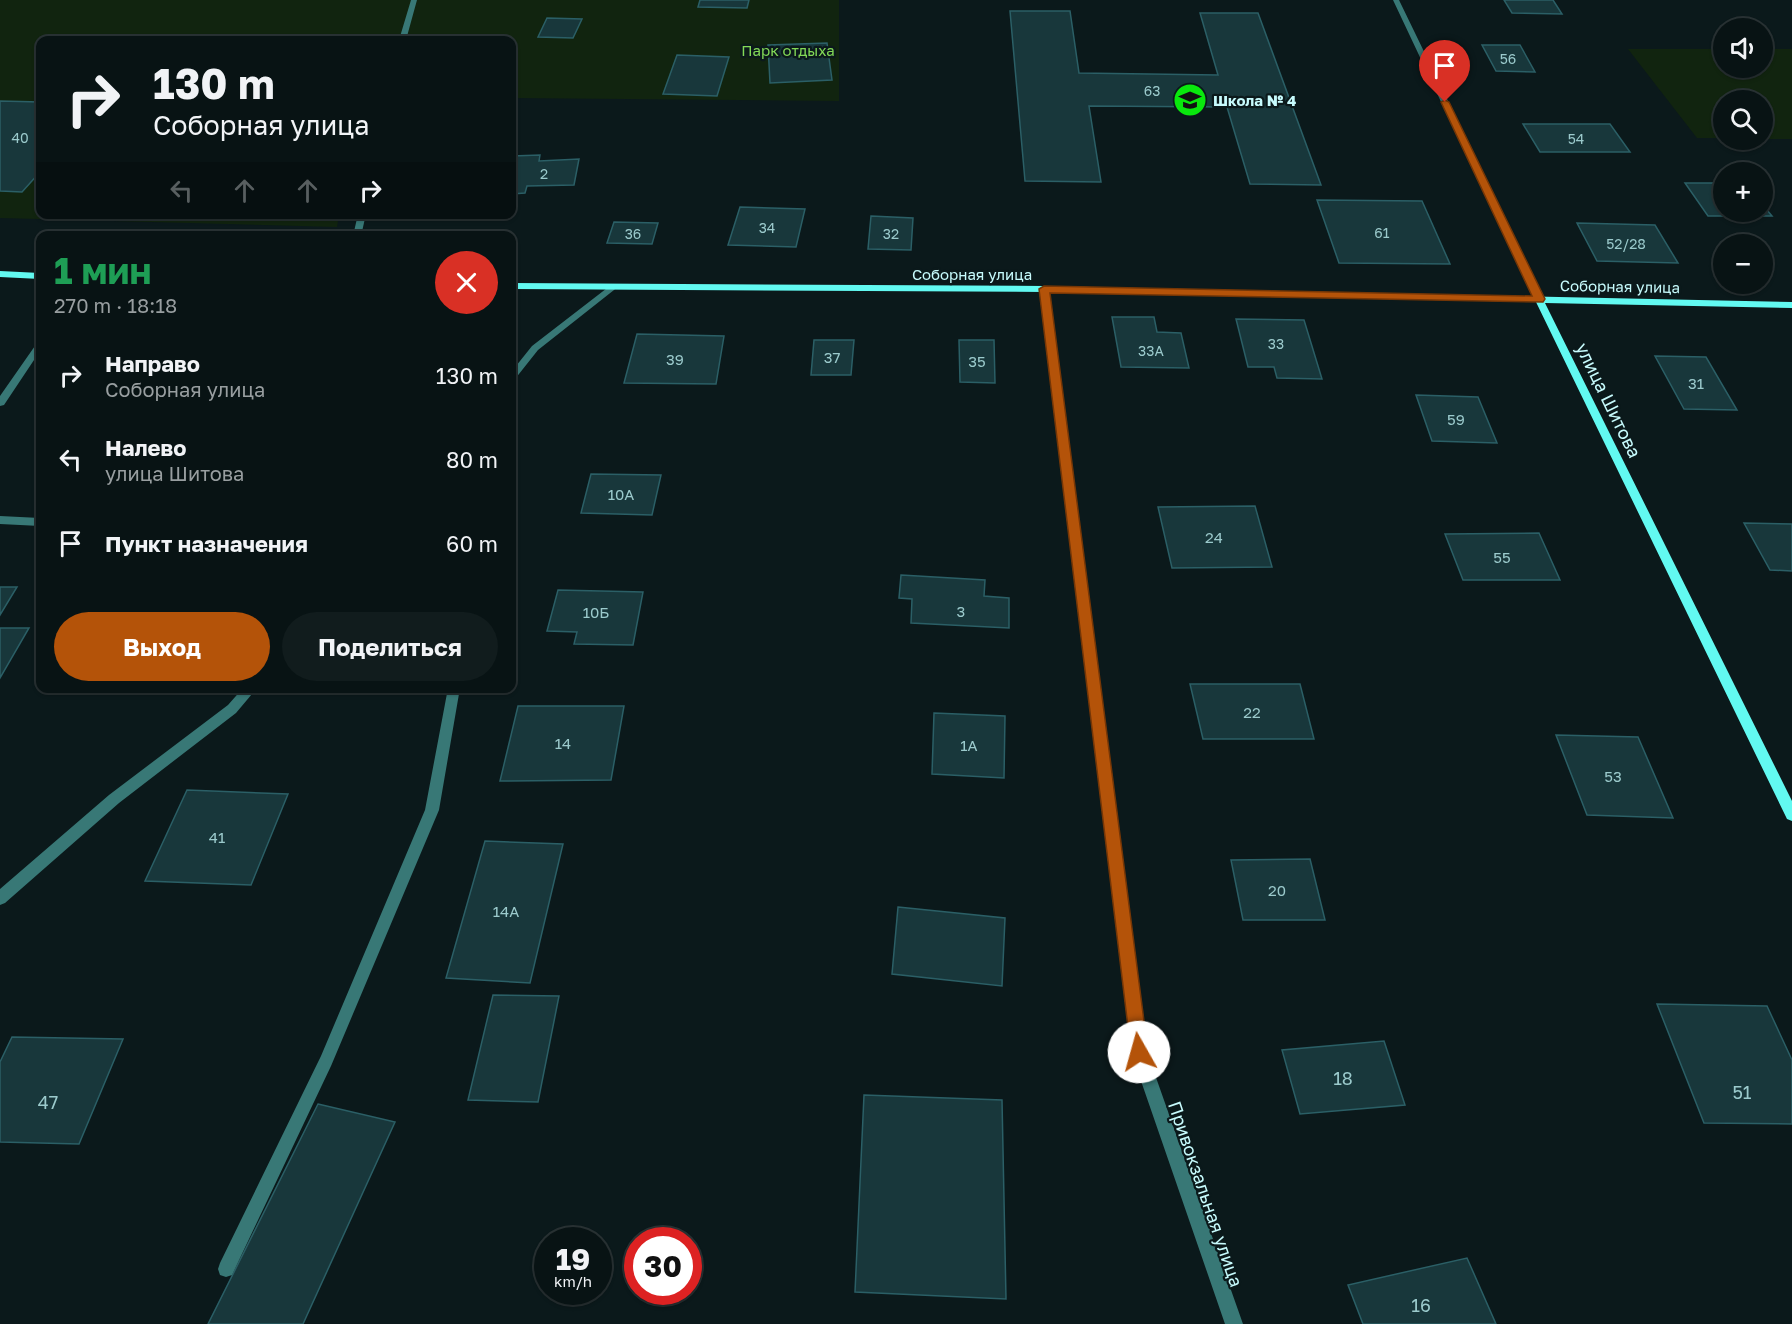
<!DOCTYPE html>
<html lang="ru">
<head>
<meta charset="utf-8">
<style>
  :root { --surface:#081314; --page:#111c1d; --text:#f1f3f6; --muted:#989ea0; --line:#293234; --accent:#b45309 }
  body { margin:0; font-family:"Golos Text",sans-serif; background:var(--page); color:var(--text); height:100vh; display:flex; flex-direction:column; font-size:22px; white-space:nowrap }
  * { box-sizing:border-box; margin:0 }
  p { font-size:20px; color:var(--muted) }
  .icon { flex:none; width:33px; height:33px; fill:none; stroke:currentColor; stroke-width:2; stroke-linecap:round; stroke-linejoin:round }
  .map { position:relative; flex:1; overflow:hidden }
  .panel { position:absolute; left:36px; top:231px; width:480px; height:462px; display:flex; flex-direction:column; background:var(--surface); border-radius:12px; box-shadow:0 2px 4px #0004,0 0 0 2px var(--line) }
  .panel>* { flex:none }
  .guide { position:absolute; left:36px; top:36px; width:480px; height:183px; border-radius:12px; box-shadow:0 2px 4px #0004,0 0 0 2px var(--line); background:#081314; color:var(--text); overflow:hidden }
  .tools { position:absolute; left:1713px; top:18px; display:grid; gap:12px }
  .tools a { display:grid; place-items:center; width:60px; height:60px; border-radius:50%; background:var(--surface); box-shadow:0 2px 4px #0004,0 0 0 2px var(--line); font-size:30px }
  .speed { position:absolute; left:534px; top:1227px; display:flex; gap:12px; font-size:30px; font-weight:700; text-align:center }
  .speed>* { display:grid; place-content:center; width:78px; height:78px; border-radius:50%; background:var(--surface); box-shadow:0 2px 4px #0004,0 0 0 2px var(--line); line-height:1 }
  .speed small { font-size:15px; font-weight:400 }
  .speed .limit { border:9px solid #d22; background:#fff; color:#111 }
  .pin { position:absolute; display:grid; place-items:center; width:51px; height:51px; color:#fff; margin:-62px -26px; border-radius:50% 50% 50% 0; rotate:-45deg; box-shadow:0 0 6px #0007 }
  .pin .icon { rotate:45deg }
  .me { position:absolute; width:66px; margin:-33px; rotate:353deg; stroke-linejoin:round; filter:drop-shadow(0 0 4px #0008) }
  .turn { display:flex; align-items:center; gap:21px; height:126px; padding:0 18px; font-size:27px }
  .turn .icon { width:78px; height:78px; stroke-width:2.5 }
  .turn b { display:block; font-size:42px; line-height:51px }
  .lanes { display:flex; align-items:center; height:57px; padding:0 18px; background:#0003; justify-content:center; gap:30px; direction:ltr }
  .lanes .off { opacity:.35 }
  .round { display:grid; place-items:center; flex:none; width:63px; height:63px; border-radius:32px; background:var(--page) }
  .headline { display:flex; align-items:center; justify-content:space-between; height:102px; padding:0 18px }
  h1 { font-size:36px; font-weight:700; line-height:45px; color:#1e9e55 }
  .button { display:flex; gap:12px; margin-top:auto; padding:12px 18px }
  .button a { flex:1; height:69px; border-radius:36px; background:var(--accent); color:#fff; font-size:24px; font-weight:700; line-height:69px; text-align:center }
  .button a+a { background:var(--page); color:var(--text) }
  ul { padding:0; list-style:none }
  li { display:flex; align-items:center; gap:18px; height:84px; padding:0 18px }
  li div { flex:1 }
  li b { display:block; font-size:22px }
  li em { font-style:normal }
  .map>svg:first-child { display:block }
</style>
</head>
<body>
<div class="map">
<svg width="1792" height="1324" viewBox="0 0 1792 1324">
  <rect width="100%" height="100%" fill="#0b191b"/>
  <path fill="#11240f" d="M0,0H839V101L512,98V40H40V214L339,215L337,227L0,218Z
    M1628,49H1723L1724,68H1762L1763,49H1792V139H1763L1762,100H1724L1723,138H1697Z"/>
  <path fill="#18373b" stroke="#2b5f66" stroke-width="1.5" d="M700,0H749L747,8L698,7Z
    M1504,0H1553L1562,14L1512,13Z
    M1010,11H1070L1079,73L1218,75L1200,13H1258L1321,185L1250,184L1227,107L1089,106L1101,182L1025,181Z
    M547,18L582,19L573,38L538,37Z
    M827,43L832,80L770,83L768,45Z
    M1482,45H1520L1535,72L1496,71Z
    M677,55L729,57L717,96L663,94Z
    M0,101L40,102V172L22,192L0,191Z
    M1523,124H1610L1630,152H1540Z
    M540,155L539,161L579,159L574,185L527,186L525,193L512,194V156Z
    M1685,183H1724V212H1762V204L1772,216H1708Z
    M1317,200L1422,201L1450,264L1339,263Z
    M740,207L805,209L796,247L728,245Z
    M871,216L913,218L911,250L868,249Z
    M614,222L658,223L652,244L607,243Z
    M1577,223L1655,225L1678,263L1597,261Z
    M1112,317H1154L1157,332L1181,333L1189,368L1121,367Z
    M1236,319L1304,320L1322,379L1277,378L1274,367H1248Z
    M637,334L724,336L716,384L624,383Z
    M814,340H854L851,375H811Z
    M959,340H994L995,383L960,382Z
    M1655,356L1706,357L1737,410L1684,409Z
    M1416,395L1478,397L1497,443L1432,441Z
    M591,474L661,475L652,515L581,513Z
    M1255,506L1272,567L1172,568L1158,507Z
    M1744,523L1792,524V571L1770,570Z
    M1539,533L1560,580H1463L1445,534Z
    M901,575L985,580L984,596L1009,598V628L911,623L912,599L899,598Z
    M0,587H17L0,615Z
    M558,590L643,592L633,645L574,644L577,632L547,631Z
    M0,628H29L0,678Z
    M1190,684H1300L1314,739H1203Z
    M518,706H624L611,780L500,781Z
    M934,713L1005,716L1004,778L932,774Z
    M1556,735L1638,737L1673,818L1587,815Z
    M187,790L288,794L251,885L145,881Z
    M485,841L563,844L530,983L446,978Z
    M1310,859L1325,920H1243L1231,860Z
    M898,907L1005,918L1002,986L892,974Z
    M493,995L559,996L538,1102L468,1100Z
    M1657,1004L1767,1006L1792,1060V1124L1704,1123Z
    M12,1037L123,1039L79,1144L0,1142V1062Z
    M1384,1041L1405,1105L1300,1114L1282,1050Z
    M864,1095L1002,1100L1006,1299L855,1292Z
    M318,1104L395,1122L303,1324H208Z
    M1467,1258L1496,1324H1363L1348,1285Z"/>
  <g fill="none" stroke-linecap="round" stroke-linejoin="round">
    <path fill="#387876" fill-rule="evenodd" d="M411,0H417L406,40H399Z
      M358,214H366L361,236H353Z
      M40,342V351L4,405L0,406V396L37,343Z
      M0,516L40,518V526L0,524Z
      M448,688H460L439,810L331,1066L232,1275L226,1277L220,1275L218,1269L220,1263L321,1056L425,810Z"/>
    <path fill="#387876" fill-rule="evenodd" d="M1393,0H1399L1544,299L1542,301H1536L1534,299Z
      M611,285L616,288L614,290L538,350L515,379L512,380V371L532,346Z
      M1044,286L1049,289L1147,1052L1243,1324H1225L1131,1052L1039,289Z
      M243,688H257L236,713L119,803L5,903L0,905V889L109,795L228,705Z"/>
    <path fill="#62f9f1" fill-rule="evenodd" d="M0,271L40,273V279L0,277Z
      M512,283L1044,286L1792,302V308L1545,303L1792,801V821L1787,819L1536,302L1044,292L512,289Z"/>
  </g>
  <path fill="#b45309" stroke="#753606" stroke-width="1.5" d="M1445,100L1449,102L1545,299L1543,302L1050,293L1148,1052L1145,1058L1139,1060L1133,1058L1131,1052L1039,289L1044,286L1532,296L1441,102Z"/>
  <defs>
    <g id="school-disc" transform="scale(1.725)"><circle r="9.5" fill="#09e80d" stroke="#0b191b"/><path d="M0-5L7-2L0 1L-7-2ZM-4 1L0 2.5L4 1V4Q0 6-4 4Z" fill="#111"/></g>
  </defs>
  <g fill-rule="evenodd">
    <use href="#school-disc" x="1190" y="100"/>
  </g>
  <g text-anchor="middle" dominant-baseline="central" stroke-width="4.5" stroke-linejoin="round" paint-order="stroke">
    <g font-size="14" fill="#9bcacc">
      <text x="1508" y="58">56</text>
      <text x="1152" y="90">63</text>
      <text x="20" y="137">40</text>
      <text x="1576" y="138">54</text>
      <text x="544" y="173">2</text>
      <text x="767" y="227">34</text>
      <text x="1382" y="232">61</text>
      <text x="633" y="233">36</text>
      <text x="891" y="233">32</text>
      <text x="1626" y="243">52/28</text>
      <text x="1276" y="343">33</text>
      <text x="1151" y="350">33А</text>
    </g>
    <g font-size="15" fill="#82d957" stroke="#0b191b">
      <text x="788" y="50">Парк отдыха</text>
    </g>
    <g font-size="15" font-weight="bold" fill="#c7fbfd" stroke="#0b191b" text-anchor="start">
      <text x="1213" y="100">Школа № 4</text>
    </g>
    <g font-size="15" fill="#c7fbfd" stroke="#0b191b">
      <text x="972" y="274">Соборная улица</text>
      <text transform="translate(1620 286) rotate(1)">Соборная улица</text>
    </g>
    <g font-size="15" fill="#9bcacc">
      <text x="832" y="357">37</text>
      <text x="675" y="359">39</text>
      <text x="977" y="361">35</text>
      <text x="1696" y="383">31</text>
      <text x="1456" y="419">59</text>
      <text x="621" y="494">10А</text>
      <text x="1214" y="537">24</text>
      <text x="1502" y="557">55</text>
      <text x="961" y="611">3</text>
      <text x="596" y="612">10Б</text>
      <text x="1252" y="712">22</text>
      <text x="563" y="743">14</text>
      <text x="969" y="745">1А</text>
      <text x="1613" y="776">53</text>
      <text x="217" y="837">41</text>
      <text x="1277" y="890">20</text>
      <text x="506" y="911">14А</text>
    </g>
    <g font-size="18" fill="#c7fbfd" stroke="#0b191b">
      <text transform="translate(1609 400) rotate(64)">улица Шитова</text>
      <text transform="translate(1206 1194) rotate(71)">Привокзальная улица</text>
    </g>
    <g font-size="18" fill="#9bcacc">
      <text x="1343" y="1078">18</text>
      <text x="1742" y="1092">51</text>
      <text x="48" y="1102">47</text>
      <text x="1421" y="1305">16</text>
    </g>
  </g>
</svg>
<div class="tools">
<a><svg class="icon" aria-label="sound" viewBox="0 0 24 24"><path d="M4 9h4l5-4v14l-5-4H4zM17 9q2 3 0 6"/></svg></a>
<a><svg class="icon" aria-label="search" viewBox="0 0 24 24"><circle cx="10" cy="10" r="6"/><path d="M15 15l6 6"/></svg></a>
<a>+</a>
<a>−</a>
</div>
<div class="speed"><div>19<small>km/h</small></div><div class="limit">30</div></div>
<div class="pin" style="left:1445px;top:102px;background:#d93025"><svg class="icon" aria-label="arrive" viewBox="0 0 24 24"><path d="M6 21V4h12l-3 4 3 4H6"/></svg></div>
<svg class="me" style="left:1139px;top:1052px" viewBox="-20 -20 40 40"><circle r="19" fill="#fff"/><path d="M0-13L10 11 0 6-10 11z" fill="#b45309"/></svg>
<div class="guide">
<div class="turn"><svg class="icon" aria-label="right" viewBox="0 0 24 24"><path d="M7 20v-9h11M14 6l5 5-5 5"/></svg><div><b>130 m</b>Соборная улица</div></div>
<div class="lanes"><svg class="icon off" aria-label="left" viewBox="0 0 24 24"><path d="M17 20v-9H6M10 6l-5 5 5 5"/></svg><svg class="icon off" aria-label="ahead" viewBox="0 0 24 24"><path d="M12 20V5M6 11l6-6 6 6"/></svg><svg class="icon off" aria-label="ahead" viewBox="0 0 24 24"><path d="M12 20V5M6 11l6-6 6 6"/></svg><svg class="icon" aria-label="right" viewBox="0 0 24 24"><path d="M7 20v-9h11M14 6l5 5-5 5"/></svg></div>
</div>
<section class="panel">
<div class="headline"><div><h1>1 мин</h1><p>270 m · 18:18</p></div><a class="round" style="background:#d93025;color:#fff"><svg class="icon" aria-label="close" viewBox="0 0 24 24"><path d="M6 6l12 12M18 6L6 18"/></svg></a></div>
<ul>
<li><svg class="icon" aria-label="right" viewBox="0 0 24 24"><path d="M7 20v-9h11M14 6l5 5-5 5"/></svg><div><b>Направо</b><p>Соборная улица</p></div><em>130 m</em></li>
<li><svg class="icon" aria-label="left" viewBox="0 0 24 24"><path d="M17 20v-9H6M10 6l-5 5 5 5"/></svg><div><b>Налево</b><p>улица Шитова</p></div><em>80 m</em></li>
<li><svg class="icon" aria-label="arrive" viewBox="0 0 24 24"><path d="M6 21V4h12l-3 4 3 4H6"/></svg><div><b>Пункт назначения</b></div><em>60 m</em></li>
</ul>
<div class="button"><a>Выход</a><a>Поделиться</a></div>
</section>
</div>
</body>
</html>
